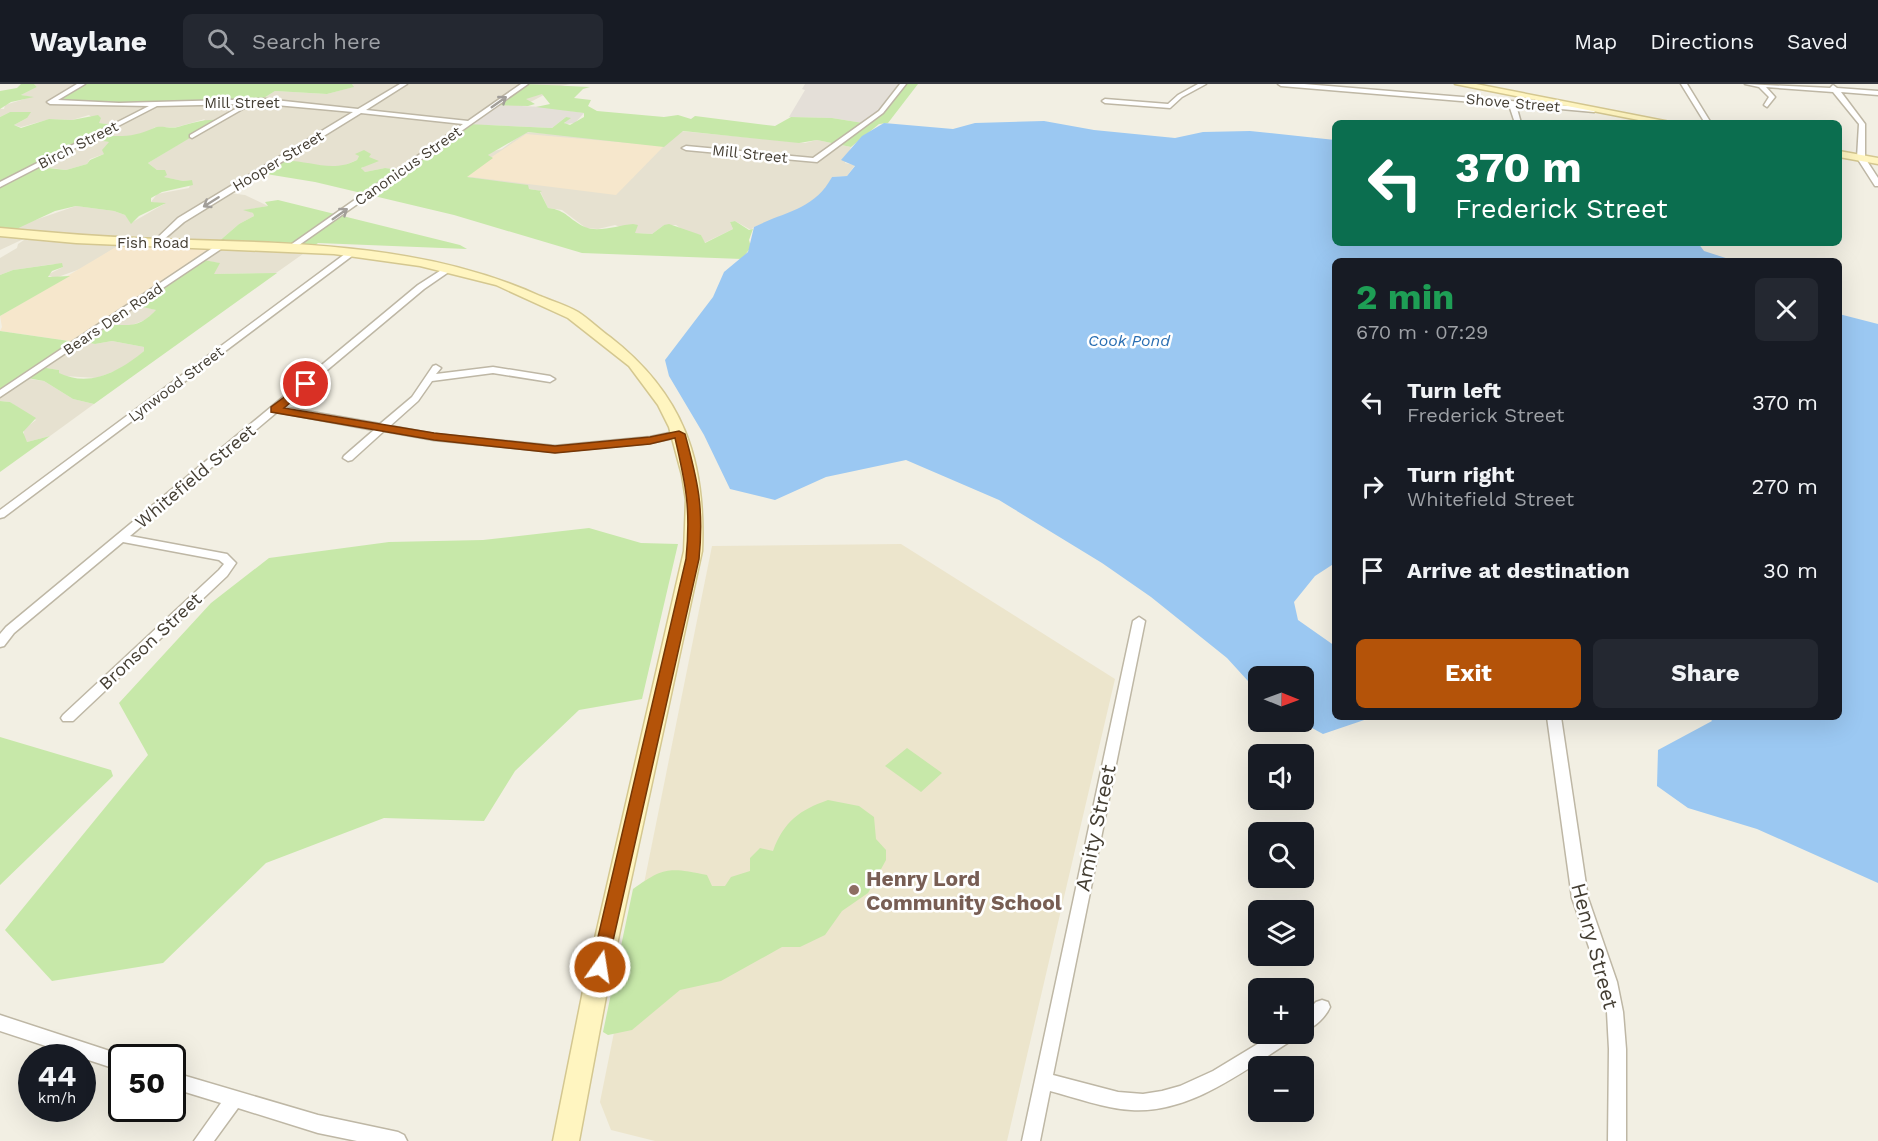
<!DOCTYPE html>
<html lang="en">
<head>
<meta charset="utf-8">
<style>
  :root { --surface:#171b24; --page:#242831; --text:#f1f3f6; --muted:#9ea1a6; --line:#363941; --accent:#b45309 }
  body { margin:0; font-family:"Work Sans",sans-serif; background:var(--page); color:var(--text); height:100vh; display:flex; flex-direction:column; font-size:22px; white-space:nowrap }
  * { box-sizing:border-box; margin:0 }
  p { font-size:20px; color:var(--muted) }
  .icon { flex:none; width:33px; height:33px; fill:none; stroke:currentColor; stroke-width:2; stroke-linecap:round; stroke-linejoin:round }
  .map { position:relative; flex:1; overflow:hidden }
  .drawer { position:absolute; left:1332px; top:174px; width:510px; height:462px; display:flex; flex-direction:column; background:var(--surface); border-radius:9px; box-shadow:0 6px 24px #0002 }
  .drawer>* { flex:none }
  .banner { position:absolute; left:1332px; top:36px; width:510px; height:126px; border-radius:9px; box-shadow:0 6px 24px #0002; background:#0b6e4f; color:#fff; overflow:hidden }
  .needle { width:39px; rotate:91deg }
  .tools { position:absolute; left:1248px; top:582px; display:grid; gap:12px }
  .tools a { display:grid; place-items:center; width:66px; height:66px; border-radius:9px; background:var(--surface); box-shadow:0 6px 24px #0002; font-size:30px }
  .speed { position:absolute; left:18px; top:960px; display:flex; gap:12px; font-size:30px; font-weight:700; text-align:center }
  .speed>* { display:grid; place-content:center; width:78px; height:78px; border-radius:50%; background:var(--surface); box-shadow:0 6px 24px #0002; line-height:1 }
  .speed small { font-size:15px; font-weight:400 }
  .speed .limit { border:3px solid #111; border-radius:9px; background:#fff; color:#111 }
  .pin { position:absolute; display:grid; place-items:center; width:51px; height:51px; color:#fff; margin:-26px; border:3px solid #fff; border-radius:50%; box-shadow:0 2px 6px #0007 }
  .me { position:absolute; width:66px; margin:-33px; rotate:13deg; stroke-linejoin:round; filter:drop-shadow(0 0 4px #0008) }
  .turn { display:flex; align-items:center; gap:21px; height:126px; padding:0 24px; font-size:27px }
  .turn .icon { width:78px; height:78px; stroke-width:2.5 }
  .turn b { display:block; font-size:42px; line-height:51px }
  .round { display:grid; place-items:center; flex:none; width:63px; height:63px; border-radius:9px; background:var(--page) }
  .headline { display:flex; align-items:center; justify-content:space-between; height:102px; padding:0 24px }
  h1 { font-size:36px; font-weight:700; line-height:45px; color:#1e9e55 }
  .action { display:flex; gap:12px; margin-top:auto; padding:12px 24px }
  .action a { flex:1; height:69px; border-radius:9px; background:var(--accent); color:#fff; font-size:24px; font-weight:700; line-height:69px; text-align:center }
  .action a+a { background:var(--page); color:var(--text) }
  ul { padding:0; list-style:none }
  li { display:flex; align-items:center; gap:18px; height:84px; padding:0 24px }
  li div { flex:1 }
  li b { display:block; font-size:22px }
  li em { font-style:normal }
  header { display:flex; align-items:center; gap:36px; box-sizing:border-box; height:84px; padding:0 30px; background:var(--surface); border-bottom:2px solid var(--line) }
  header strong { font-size:28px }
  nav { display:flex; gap:33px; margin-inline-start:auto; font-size:21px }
  .search { width:420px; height:54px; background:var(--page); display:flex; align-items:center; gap:15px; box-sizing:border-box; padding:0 21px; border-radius:9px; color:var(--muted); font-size:22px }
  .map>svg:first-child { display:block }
</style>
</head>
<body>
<header>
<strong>Waylane</strong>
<div class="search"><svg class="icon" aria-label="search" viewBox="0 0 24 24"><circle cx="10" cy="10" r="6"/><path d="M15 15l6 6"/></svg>Search here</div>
<nav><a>Map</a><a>Directions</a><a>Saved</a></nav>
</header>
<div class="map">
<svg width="1878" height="1057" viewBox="0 0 1878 1057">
  <rect width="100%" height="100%" fill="#f2efe3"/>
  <path fill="#e6e1d0" d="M34,0H82L259,17L275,7L327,10L353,3L352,0H570L561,2L401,86L385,84L365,88L361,85L363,83L359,72L357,76L343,82L320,83L279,77L229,109L245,111L268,122L246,126L253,129L254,132L239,140L217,159L121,160L83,184L55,194L47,191L63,183L54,180L13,186L0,191V174L17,164L18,160L30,152L0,166V148L76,122L114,127L125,131L131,139L164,120L151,118L157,110L189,104L192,96L183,97L163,93L160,86H157L148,79L192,52L205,35L177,43H155L146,49L124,54L97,51L115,41L99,39L89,31L72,36L50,35L21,43L14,41L27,34L10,28L0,33V25H4L5,21L31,13L21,11L37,3Z
    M680,47L805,59L817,56L851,63L845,79L855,81L847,92L832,93L824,108L803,125L754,143L751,146L735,137L730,138L733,145L704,159L701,151L684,147L676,141H664L652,150L635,149L615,141L598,145L586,144L562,126L548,124L540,107L467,93L491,68L502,65L525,48L667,58Z
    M91,55L110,58L104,70L90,75L87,80L66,86L38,82Z
    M224,160L310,165L276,189L213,190L219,179L202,176Z
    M133,221L157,226L145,236L132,241L102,242Z
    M82,257L95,260L112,257L144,263V267L127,282L97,294L64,292L58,289L59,286L39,283Z
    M22,294L44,297L73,315L94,320L50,352L27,358L24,355V345L36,336L10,318L0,317V308Z"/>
  <path fill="#f6e7cc" d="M526,50L664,62L616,111L463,92Z
    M121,160H224L77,258L0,247L2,243L0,232Z"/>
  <path fill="#e4dfd8" d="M805,0H904L887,22L863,39L832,34L789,33L805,6L802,5Z
    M494,21L545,23L584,29L575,39L565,40L566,33L552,44L466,40Z"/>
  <path fill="#ece5cc" d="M901,460L1115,595L1007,1057H655L611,1046L600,1018L712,462Z"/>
  <path fill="#c7e8a9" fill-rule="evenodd" d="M21,0H34L37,3L21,11L34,13L11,18L0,25V7L17,4Z
    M82,0H352L354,3L327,10L275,7L259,17L155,21L68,19L53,15Z
    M524,0L590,3L583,5L574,14L591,16L588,22L597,27L664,33L678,31L691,35L695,32L775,42L791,33L832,34L863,39L882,28L904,0H918L888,39L879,40L851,63L817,56L799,59L683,47L664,63L528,48L488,71L493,74L467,93L528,101L529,105L542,107L540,108L548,124C567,126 569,136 585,143C598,149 619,141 633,140L638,141L635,149L652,150L664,141L669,140L701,151L705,159L733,145L730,138L735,137L749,146L753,145L749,156L751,163L742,175L582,169L454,131L315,98L260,89C266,85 274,78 281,77C308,75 331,90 357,76L359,72L355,70L364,66L371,70L369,73L379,77L361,84L365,88L385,84L401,86L466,40L552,44L566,33L571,34L564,39L570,41L584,33V29L536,23L550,20L542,10L526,15L535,20L528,22L494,21Z
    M10,28H31L27,34L14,41L21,44L49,35L72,36L98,31L101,34L99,39L115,41L99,51C120,53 135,53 154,44C160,41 170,45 178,43C193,39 204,35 220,36L148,79L157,86H165L167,91L164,93L183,97L192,96L193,101L162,108L151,114V118L166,119L139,132L131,140L125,131L114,127L76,122L55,127L10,148H0V101L5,98L0,97V33ZM91,55L109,58L102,66L104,70L90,76L87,80L66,86L39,83Z
    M278,116L460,161L467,165L318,159L310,165L217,159L239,140L254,132L253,129L243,126L268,122L265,118Z
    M204,176L220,179L214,190L277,189L94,320L73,315L44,297L27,294L0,308V247L76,258L40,283L59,286V289C90,304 120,287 144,267V263L112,257L95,260L79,257C85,252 95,243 103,242C128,238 135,248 156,226L133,221Z
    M62,179L63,183L52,187L48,193L70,192L0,232V191L13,186Z
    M0,317L10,318L36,334L23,348L27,358L50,352L0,388Z
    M589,444L641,459L678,460L642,615L579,626L515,687L484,737L384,734L266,779L163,879L52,897L5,846L148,671L119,619L211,519L269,474L389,458L483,456Z
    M0,653L111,686L113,692L0,801Z
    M907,664L942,689L921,708L885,682Z
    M828,716L859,722L874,733L876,755L886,766V776L868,809L842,827L825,851L800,863H782L721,897L680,906L632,946L608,951L603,948L633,805C665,782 670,784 707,791L712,802H725L731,793L750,787V774L760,764L773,767C784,737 800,726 828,716Z"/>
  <path fill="#9bc8f2" d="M1044,37L1094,46L1175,54L1203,48L1250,47L1335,56V159H1698L1704,167L1735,177H1335V479L1315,492L1294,518L1298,536L1335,562V633H1373L1323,650L1301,638H1304V592H1258V608L1227,574L1151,513L1102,479L999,416L906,376L826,393L775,416L730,405L704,351L669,292L665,276L713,213L724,188L748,168L754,143C786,127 814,126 832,93L847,92L855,82L841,76L862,52L884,39L953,45L975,39Z
    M1839,230L1878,240V799L1757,745L1688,724L1657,702L1658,666L1712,637L1709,633H1839Z"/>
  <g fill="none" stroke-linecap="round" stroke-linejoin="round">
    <g stroke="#beb7a5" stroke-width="3">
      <path id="minor" d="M77,0H85L58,16L119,19L265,15L358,25L400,0H407L366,26L468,37L521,0H528L292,166H289V162L463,40L361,29L184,138L156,162H153V158L178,134L353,28L253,19L192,54L190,53V51L244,20L157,22L0,103V98L149,22L50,20L47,18Z
        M900,0H906L883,29L817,78L686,66L682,64L686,62L813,74L879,27Z
        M1198,0H1206L1182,13L1170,24L1105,19L1102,17L1105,15L1168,20L1178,11Z
        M1278,0H1304L1594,24L1597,26L1594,28L1516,21L1521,39H1515L1509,21L1281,2Z
        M1681,0H1687L1711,39H1705Z
        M1745,0L1830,4L1833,1L1837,4L1878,7V11L1841,8L1865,40V74L1878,94V102H1875L1857,74L1859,40L1833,8L1766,3L1775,13L1767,23L1764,21L1769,13L1759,3Z
        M223,157L230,159L0,313V306Z
        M349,167L356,169L4,433L0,434V426Z
        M446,183L453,185L424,205L283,323L380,340L412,313L433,282L436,281L441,284L436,290L493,283L550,292L555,295L550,298L493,289L432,297L418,317L390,342L434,350L555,362L650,353L679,347L684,350L683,352L650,359L555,368L434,356L384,347L352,376L348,377L343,374L344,372L374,346L277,328L130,452L227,470L236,479L227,492L73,637H63L61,634L63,631L219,486L224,480L219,476L123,458L14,549L4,562L0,563V550L6,543L418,201Z
        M1139,533L1145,537L1053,991L1118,1008L1143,1010L1162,1007L1180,1002L1213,987L1274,950H1296L1294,955C1246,985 1191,1030 1131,1026C1103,1024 1077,1014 1050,1007L1040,1057H1022L1133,537Z
        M1547,633H1561L1588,814L1617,898L1623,928L1626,965V1057H1608L1609,965L1607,928L1601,898L1572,814Z
        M1322,916L1328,918L1330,923C1326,933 1314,944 1304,947V930L1316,918Z
        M0,931L122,971L128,974H122V987L0,947Z
        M172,988L318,1031L398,1048L404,1051L407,1057H357L318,1049L238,1024L214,1057H194L221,1019L172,1004Z"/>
    </g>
    <g stroke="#d4c790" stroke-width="3">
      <path id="secondary" d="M1455,0H1476L1675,39H1654Z
        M1839,67L1878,74V80L1839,73Z
        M0,144C53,149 105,153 158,155C286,159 421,158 540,212C552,217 566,221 578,228C589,235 599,245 610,253C683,310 706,375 702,467L608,902L579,1057H553L584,902L684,467L686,416L682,391L669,343L658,321L629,282L568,234L496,201L420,182L334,170L76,159L0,152Z"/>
    </g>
    <use href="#minor" fill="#fff" fill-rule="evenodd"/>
    <use href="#secondary" fill="#fff5c0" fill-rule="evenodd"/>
  </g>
  <defs><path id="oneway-shaft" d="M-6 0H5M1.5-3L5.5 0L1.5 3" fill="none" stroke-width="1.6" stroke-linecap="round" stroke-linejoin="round" transform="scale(1.5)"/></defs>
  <g stroke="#a29e99">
    <use href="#oneway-shaft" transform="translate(499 18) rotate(-35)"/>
    <use href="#oneway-shaft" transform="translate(211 118) rotate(148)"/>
    <use href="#oneway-shaft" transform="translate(340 130) rotate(-35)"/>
  </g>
  <path fill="#b45309" stroke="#753606" stroke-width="1.5" d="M306,297L310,298V302L284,324L434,349L555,362L650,353L679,347L685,350C698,398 704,424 699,475L606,888L600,891L594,888L591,883L686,475C691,426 686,401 675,354L650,360L555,369L434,356L271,328V323Z"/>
  <circle fill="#8d6e63" stroke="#fff" stroke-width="2" cx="854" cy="806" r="6"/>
  <g text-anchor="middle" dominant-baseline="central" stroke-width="5" stroke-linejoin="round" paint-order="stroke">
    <g font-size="15" fill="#443e33" stroke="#fff">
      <text x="242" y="19">Mill Street</text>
      <text transform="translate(1513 19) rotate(5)">Shove Street</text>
      <text transform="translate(78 61) rotate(-27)">Birch Street</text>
      <text transform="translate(750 70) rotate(6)">Mill Street</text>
      <text transform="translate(278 77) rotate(-31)">Hooper Street</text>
      <text transform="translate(408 82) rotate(-35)">Canonicus Street</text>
      <text x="153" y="159">Fish Road</text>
      <text transform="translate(113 235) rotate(-34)">Bears Den Road</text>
      <text transform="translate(176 300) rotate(-37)">Lynwood Street</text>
    </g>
    <g font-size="16" font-style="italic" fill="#296eb2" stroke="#fff">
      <text x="1129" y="256">Cook Pond</text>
    </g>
    <g font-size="18" fill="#443e33" stroke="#fff">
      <text transform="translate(195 392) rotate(-40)">Whitefield Street</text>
      <text transform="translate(150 557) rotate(-43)">Bronson Street</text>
    </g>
    <g font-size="21" fill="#443e33" stroke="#fff">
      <text transform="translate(1095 744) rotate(-78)">Amity Street</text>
      <text transform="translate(1595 862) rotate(75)">Henry Street</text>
    </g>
    <g font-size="21" font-weight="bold" fill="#785e54" stroke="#fff" text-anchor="start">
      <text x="866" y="794">Henry Lord<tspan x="866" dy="24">Community School</tspan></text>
    </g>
  </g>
</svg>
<div class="tools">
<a><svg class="needle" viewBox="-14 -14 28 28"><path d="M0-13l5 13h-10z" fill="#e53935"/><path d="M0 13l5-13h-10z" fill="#9ea1a6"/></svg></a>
<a><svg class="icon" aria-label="sound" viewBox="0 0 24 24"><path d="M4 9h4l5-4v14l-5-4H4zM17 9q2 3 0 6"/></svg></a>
<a><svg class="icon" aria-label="search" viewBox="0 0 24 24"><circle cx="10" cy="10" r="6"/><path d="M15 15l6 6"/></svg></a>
<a><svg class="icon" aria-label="layers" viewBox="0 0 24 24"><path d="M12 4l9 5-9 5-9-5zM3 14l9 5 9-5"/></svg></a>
<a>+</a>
<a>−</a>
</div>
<div class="speed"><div>44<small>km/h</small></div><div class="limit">50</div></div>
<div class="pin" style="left:306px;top:300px;background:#d93025"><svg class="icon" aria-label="arrive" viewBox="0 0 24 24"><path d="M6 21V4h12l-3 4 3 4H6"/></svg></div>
<svg class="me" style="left:600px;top:883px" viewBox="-20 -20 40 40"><circle r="17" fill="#b45309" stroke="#fff" stroke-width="3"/><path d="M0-11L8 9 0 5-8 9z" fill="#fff"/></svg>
<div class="banner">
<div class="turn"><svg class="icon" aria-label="left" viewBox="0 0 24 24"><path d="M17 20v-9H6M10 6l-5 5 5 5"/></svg><div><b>370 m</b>Frederick Street</div></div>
</div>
<section class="drawer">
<div class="headline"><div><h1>2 min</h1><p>670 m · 07:29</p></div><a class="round"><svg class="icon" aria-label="close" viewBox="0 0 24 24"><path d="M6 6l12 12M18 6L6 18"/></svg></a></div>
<ul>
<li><svg class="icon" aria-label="left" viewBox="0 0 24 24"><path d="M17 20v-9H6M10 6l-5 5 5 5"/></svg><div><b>Turn left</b><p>Frederick Street</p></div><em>370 m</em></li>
<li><svg class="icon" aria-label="right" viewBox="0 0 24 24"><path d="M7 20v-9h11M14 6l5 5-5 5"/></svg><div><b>Turn right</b><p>Whitefield Street</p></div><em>270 m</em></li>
<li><svg class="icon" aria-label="arrive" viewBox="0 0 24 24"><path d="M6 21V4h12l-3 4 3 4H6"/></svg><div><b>Arrive at destination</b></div><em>30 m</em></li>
</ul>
<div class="action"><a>Exit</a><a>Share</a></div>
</section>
</div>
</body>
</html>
